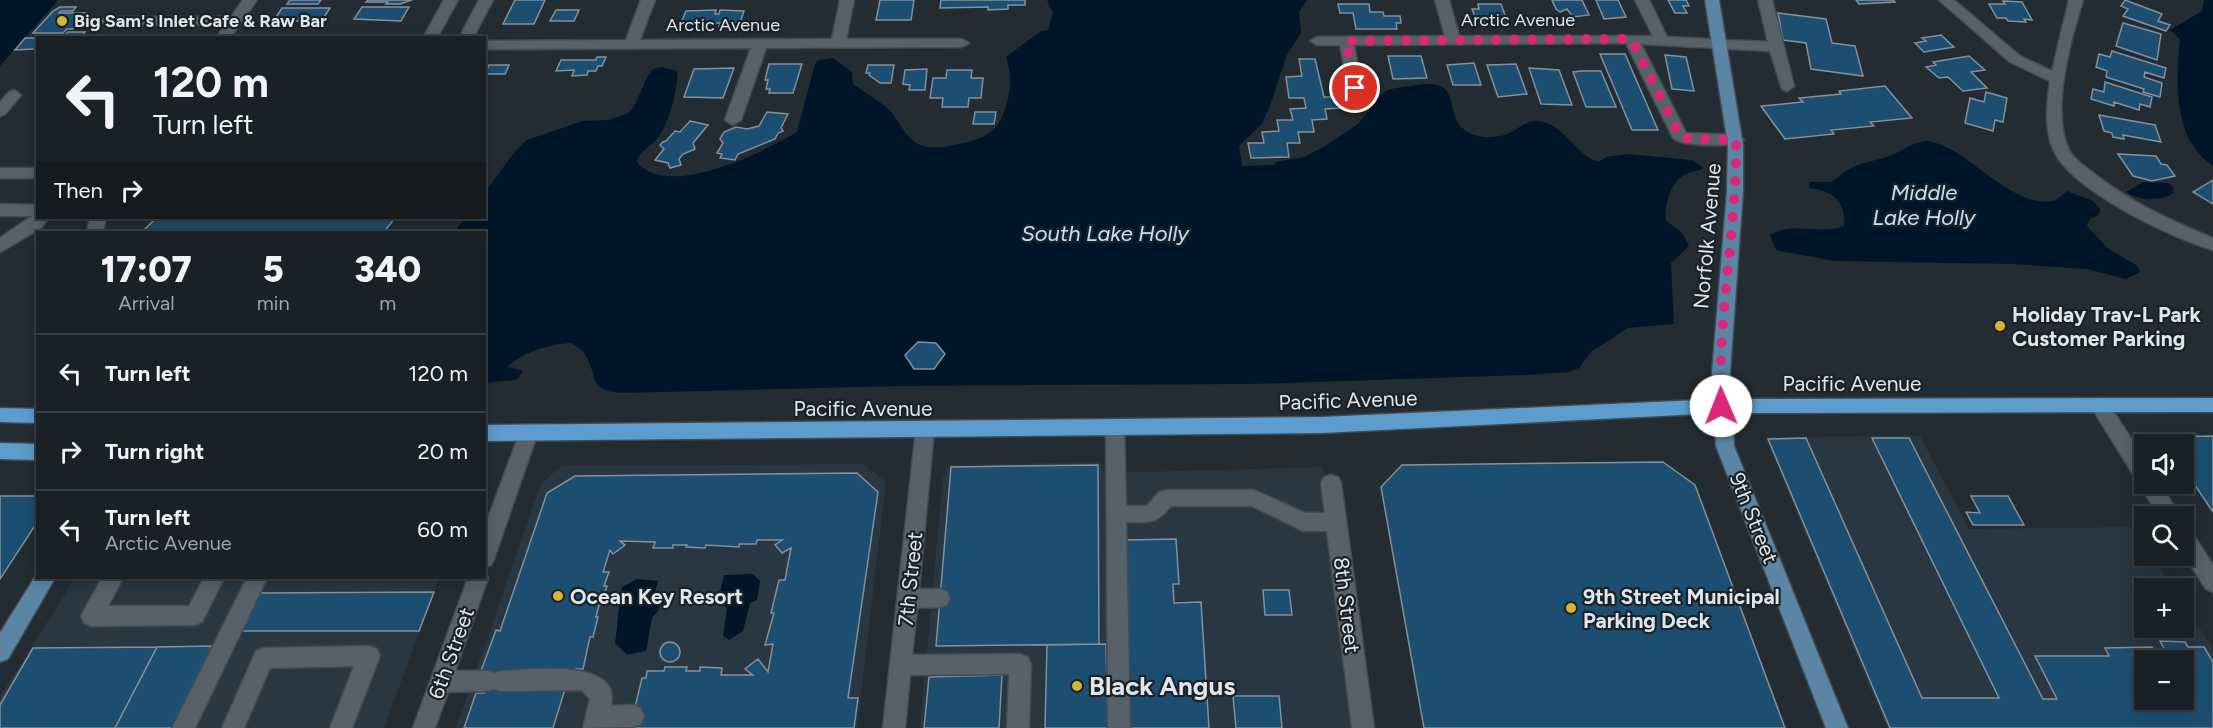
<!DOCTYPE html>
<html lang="en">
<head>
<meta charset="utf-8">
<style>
  :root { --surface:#1a2126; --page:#272e32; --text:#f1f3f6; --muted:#9fa3a7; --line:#383e43 }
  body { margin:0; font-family:Figtree,sans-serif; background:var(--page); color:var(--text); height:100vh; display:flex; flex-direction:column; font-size:22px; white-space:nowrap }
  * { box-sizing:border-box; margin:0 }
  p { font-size:20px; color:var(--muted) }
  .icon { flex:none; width:33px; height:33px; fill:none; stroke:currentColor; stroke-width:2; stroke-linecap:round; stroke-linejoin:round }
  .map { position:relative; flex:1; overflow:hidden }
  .panel { position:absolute; left:36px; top:231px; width:450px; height:348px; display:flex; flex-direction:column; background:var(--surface); border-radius:0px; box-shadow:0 3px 15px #0003,0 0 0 2px var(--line) }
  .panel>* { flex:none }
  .banner { position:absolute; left:36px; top:36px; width:450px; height:183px; border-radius:0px; box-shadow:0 3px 15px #0003,0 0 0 2px var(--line); background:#1a2126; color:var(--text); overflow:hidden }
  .controls { position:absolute; left:2134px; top:434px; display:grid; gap:12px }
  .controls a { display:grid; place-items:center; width:60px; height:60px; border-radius:0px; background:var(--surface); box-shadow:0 3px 15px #0003,0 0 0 2px var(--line); font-size:30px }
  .pin { position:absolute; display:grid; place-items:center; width:51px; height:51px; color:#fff; margin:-26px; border:3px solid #fff; border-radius:50%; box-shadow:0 2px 6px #0007 }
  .me { position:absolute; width:66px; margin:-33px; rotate:359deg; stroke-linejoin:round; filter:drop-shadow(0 0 4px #0008) }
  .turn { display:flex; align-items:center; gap:21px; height:126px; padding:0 18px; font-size:27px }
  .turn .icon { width:78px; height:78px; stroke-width:2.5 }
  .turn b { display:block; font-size:42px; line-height:51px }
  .then { display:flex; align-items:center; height:57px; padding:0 18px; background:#0003; gap:12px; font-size:22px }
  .eta { display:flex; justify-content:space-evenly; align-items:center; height:102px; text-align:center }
  .eta b { font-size:36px; font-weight:800; line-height:42px }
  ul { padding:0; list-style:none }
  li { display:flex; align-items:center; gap:18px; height:78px; padding:0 18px; border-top:2px solid var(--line) }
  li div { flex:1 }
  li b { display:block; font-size:22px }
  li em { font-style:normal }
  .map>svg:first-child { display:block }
</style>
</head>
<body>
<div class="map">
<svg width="2213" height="728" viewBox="0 0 2213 728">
  <rect width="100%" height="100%" fill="#232c33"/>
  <path fill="#293742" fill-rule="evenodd" d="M1920,436L1969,529L2132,527L2145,547V555H2151L2173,588H2145V627H2184V605L2213,648V728H1887L1765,437ZM2145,660H2184V699H2145Z
    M1100,462L1105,473L1322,467L1357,728H920L943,476L950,465Z
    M863,464L886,482L857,728H456L541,483L562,466Z
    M75,578H249L176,728H0V697Z
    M266,578H439L384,728H190Z"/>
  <path fill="#001628" d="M0,0H58L0,66Z
    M1047,0H1307L1299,13L1301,33L1287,55L1270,106L1262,124L1239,146L1242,166L1275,165L1276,162L1304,157L1327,145L1358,124L1384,92C1394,87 1405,87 1416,85C1468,77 1439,118 1470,133C1481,139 1499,138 1510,133C1518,129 1526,121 1535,121C1563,120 1574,155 1599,162L1606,157L1628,154L1692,160L1703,168C1698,172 1692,171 1686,174C1671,181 1664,205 1666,220L1683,234L1689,246L1671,263L1674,324L1628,328L1592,351L1579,368L1569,372L1528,375L1251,384L901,386L622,393C585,391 600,374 583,352C580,348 574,345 571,343C549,344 523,352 507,367L523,371L516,380L485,383L484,232H454L465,218H484L485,192L516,150L527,140L582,121L607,120L627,114L634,107L647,77L653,69L662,67L677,71C679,87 668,128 656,140C649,147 640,152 636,161C666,201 764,152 797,132L815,64L818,60L833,58L852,72L853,84C865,93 881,101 891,112C900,122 905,137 918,144C929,150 947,147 959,144C988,137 999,133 1007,102C1012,85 1011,74 1006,57L1041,31L1048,30L1053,13Z
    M2204,0H2213V166C2172,138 2176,83 2180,39L2170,30L2202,11Z
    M1927,141C1966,145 2009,208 2052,201C2059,200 2062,194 2067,191L2093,201L2100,209L2099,215L2091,218L2087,224L2088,227L2107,248L2136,265L2140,270L2139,273L2126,279L2087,269L2011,264L1834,261L1776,250L1770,235C1792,220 1821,236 1844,226C1846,201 1834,192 1810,188L1809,182H1832C1856,160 1865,165 1892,155C1906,149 1910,143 1927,141Z
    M2143,182L2169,183L2174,188L2173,193C2163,202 2136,200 2126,192Z
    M753,574L760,581L757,600L750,603L743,631L729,640L723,636L727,608L718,601L724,575Z
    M637,579L658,581L654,596L661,603L658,611L652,618L646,651L627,655L615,643C618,624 618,606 622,587Z"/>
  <path fill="#1c4e72" stroke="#859099" stroke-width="1.5" fill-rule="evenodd" d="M290,0H321L318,4H287Z
    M368,0H412L400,4H386L388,2H366Z
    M515,0H545L534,24H503Z
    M880,0H914L911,20H876Z
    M941,0H1025V5H1008V9L988,10V7L940,8Z
    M1552,0H1582L1589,15L1573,17L1567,9L1560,12L1556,9Z
    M1596,0H1618L1626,17L1604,19Z
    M1668,0H1686L1689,6H1683L1687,13H1675Z
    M1856,0H1893L1895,2L1859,4Z
    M2125,0L2162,14L2158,21L2170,25L2166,31L2123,16L2128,9L2121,6Z
    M2003,1L2022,2L2032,20L2024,19L2026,22L2008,21L2006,18H1997L1989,4H2005Z
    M1338,4H1369L1370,12H1383L1384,16H1400L1401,23H1396L1397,29H1356L1353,13H1340Z
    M1478,4H1501L1508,23H1483L1482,19H1476L1472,9H1479Z
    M60,7H76L73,11H61L59,13H87L73,29H67L63,33H33L53,11Z
    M362,7H409L401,21L354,19Z
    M282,8H330L322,20L273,22Z
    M556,10H579L574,21H550Z
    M716,10L715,14H719L720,10L744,11L740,23H736L735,27L719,26L721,23H681L686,11Z
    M1778,13L1826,19L1832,43L1855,46L1863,76L1811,69L1806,43L1783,40Z
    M2123,23L2161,34L2157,60L2116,46Z
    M68,32H85L80,38H43L64,36Z
    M1941,35L1954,47L1924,52L1915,43L1926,41L1922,38Z
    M25,38H38V47L35,49L15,50Z
    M2112,51L2166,68L2164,78L2145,72L2144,77L2162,83L2160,97L2143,92L2144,89L2106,77L2107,71L2096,67L2099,54L2110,57Z
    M1600,54H1625L1658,130H1632Z
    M1665,55L1686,57L1694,91L1672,89Z
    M1388,56H1421L1427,78L1393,79Z
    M1969,56L1985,70L1971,72L1987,88L1963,91L1948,77L1939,78L1926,67L1936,65L1933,62Z
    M597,57H606L602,66H598L596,71H588L587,75L572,76L574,70L556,71L561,60H596Z
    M1299,59H1315L1324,97H1338L1341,108L1325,109L1327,119L1312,120L1314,132H1298L1300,143H1287L1289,157L1251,158L1248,143H1264L1262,132L1279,131L1277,120H1293L1290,109L1306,108L1304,98H1289L1286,77L1302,76Z
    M1474,63L1481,85H1453L1447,65Z
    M769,64H802L793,93H769L770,89H766L768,80H765Z
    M1516,64L1527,94L1498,97L1487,65Z
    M489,65H509L505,74H485Z
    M868,65H894L891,83H880L869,75L870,73H866Z
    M734,68L723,98L684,97L694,69Z
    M1529,68L1559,70L1572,105L1541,104Z
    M927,69L925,90H909L910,85L903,84L905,70Z
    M947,70H972L971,78H983L981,98H969L968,107H942L943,98H930L933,78H946Z
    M1581,71H1601L1616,107H1586L1573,72Z
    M2105,82L2152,97L2150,107L2140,104L2139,110L2114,102V106L2091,99L2093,89L2104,92Z
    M1885,86L1912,118L1870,122L1874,126L1831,130L1834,134L1785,139L1761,106L1803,102L1799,98L1841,94L1839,91Z
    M1986,92L2007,98L2003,122L1995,120L1993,131L1965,123L1970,98L1984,102Z
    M767,112L788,114L781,128L783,131L778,133L775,139L738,154L735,160L720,158L722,154L717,153L723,143L720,139L724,132L736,127L747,129L759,126Z
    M975,112H996L994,124H973Z
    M2099,115L2155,125L2161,142L2123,135L2124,139L2113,137L2112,133L2104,131Z
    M690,121L708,125L693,143L695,149L683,154L679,159L681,165L670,168L668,163L655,160L664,149L660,145L663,142L666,141L675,131L680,132Z
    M2118,154L2156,156L2161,164L2167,165L2175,176L2152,181L2133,176Z
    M2213,180V204L2193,192Z
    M156,218H389L394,219L384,232H142Z
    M918,342L936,343L945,354L934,369H914L905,355Z
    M2213,436V512L2184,469V444H2167L2162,437Z
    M1806,438L1922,698H1999L1872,438H1909L2043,699H2057L2035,656H2109L2105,648L2152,647L2157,655L2168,656L2160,641L2185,642L2188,647H2204L2213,662V728H1890L1768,439ZM2145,660H2184V699H2145Z
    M1663,462L1695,485L1785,728H1424L1381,487L1402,465Z
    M1098,465L1099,644L936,646L951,467Z
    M857,473L878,492L848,698H858L854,728H630L642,678H646L647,671H664L665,667H687L686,671H700V667L722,668L721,675H753L745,669L758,659L768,672L773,644L765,645L774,613H771L779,580H785L791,548L782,553L775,545L782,540H757L756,544H739V547L706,545L705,548L686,547L687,545H673V548H653L655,542L620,541L625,545L613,554L610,550L603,572H609L604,586H607L601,605H599L596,617H598L593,637H590L583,669H576L565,689L553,728H464L476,693H484L491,672L481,671L496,630L500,631L547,493L575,476Z
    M0,496H38V521L0,579Z
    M1971,496H2008L2024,525H1973L1966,512L1980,513Z
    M1176,539L1179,584H1173L1174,603L1201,602L1209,728H1130L1125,540Z
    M1263,590H1289L1292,615H1265Z
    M434,592L419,631H241L259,593Z
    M660 652a10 10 0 1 1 20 0a10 10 0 1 1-20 0Z
    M1106,644L1108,728H1045L1047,645Z
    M213,646L173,728H115L157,647Z
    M157,647L115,728H0V705L33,648Z
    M1002,675L999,728H924L929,677Z
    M1233,696H1279L1282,728H1236Z"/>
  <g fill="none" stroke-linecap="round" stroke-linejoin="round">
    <g stroke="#434b51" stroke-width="3">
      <path id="minor" d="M243,0H257L230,38H216L225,25H107L100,21L107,17H231Z
        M444,0H458L437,38H423Z
        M479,0H493L473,38H459Z
        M641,0H655L640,40L832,39L840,0H854L846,39H962L969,43L962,47L766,48L741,120L733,125L725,120L751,48L484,49V41L626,40Z
        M1435,0H1449L1459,36H1653L1635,0H1649L1667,37L1768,42L1758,0H1772L1794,86L1787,91L1782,89L1770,51L1641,44L1686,133L1736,135L1744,140C1737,148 1680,146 1673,138L1626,43L1354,45L1362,88L1355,93L1348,88L1340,45H1317L1310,41L1317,37L1445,36Z
        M1939,0H1954L2020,56L2052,71L2069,0H2083C2071,39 2050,111 2069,150C2073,159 2084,166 2092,172C2128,201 2169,220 2213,238V250C2172,238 2070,190 2053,149C2044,129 2047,103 2050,81L2010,62Z
        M14,90L21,95L5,114L0,116V102L9,92Z
        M0,168H38V178H0Z
        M0,204L38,205V218H48L40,229L0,252V238L32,216H0Z
        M90,218H106L103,232H87Z
        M2099,398L2106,400L2145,460V483H2160L2180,516H2159L2090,405L2092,400Z
        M1115,420L1122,423L1124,428L1126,506H1147L1159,492L1166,490H1254L1305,513H1325L1321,483L1324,477L1331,475L1338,477L1341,483L1374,728H1352L1327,531H1303L1252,506H1171C1155,525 1150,522 1126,522L1130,728H1108L1106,428L1108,423Z
        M925,422L932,425L934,430L919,589H940L947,591L950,598L947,605L940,607L917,608L912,655L1020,654L1028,657L1031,664L1029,728H1007L1009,674L910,675L905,728H883L916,430L918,425Z
        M529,424L536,427L538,432L494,559L491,565L484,568V529L520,432L522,427Z
        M2184,528L2191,531L2213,565V592L2206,589L2184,555Z
        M484,571L488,578L455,671H488L494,673L500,671C527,670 623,657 611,706L633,705L641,708L644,716L641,724L633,727L583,728L590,699L582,690L500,691L494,689L488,691L448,692L435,728H413L468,578H484Z
        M102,578H123L108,606H189L204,578H224L202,622L195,625L91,626L84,623L81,616Z
        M247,578H267L195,728H172Z
        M369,646L377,649L380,656L352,728H330L354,666L270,668L244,728H222L256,651L264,648Z"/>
    </g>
    <g stroke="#434b51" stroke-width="3">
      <path id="major" d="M1705,0H1719L1743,145V191L1730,373L1734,446L1848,728H1826L1716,446L1712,373L1727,191L1728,145Z
        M38,572V578H55L8,659L0,662V633Z"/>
    </g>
    <g stroke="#434b51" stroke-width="3">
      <path id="highway" d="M2213,398V412L1721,413L1322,433L484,441V425L1322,417L1721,399Z
        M0,408L38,409V423L0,422Z
        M0,443L38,444V460L0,459Z"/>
    </g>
    <use href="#minor" fill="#576169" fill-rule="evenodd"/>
    <use href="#major" fill="#5a85a5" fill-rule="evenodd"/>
    <use href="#highway" fill="#5c9dcd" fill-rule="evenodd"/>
  </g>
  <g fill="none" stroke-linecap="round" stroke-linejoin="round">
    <path stroke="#db2777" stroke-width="10" stroke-dasharray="0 18" d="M1355,88L1346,41L1631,39L1681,138L1736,140C1737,229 1717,317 1721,406"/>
  </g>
  <g fill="#d8b434" stroke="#1a2229" stroke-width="2">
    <circle cx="62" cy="21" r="6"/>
    <circle cx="2000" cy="326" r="6"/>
    <circle cx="558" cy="596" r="6"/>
    <circle cx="1571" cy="608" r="6"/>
    <circle cx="1077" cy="686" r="6"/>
  </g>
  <g text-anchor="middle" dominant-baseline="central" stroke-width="4.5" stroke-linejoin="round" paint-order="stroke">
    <g font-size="18" fill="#e0e6ea" stroke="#1a2229">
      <text x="1518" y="20">Arctic Avenue</text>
      <text x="723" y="25">Arctic Avenue</text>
    </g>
    <g font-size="18" font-weight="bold" fill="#e0e6ea" stroke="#1a2229" text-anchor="start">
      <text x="74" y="21">Big Sam's Inlet Cafe &amp; Raw Bar</text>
    </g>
    <g font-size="21" fill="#e0e6ea" stroke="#1a2229">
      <text transform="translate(1707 236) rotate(-85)">Norfolk Avenue</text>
      <text x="1852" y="383">Pacific Avenue</text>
      <text transform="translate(1348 400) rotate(-2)">Pacific Avenue</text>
      <text x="863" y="408">Pacific Avenue</text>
      <text transform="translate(1754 518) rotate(68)">9th Street</text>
      <text transform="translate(910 579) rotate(-84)">7th Street</text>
      <text transform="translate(1347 605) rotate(83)">8th Street</text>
      <text transform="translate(451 653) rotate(-70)">6th Street</text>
    </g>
    <g font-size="21" font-weight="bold" fill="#e0e6ea" stroke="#1a2229" text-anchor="start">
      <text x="2012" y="314">Holiday Trav-L Park<tspan x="2012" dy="24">Customer Parking</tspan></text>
      <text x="570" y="596">Ocean Key Resort</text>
      <text x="1583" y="596">9th Street Municipal<tspan x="1583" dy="24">Parking Deck</tspan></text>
    </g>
    <g font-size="22" font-style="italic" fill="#c4e1f8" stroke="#1a2229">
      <text x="1924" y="192">Middle<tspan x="1924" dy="25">Lake Holly</tspan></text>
      <text x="1105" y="233">South Lake Holly</text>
    </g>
    <g font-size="26" font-weight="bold" fill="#e0e6ea" stroke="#1a2229" text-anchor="start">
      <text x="1089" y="686">Black Angus</text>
    </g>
  </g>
</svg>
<div class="controls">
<a><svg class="icon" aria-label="sound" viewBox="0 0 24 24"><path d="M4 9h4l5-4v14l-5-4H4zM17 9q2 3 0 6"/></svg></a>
<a><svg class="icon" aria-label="search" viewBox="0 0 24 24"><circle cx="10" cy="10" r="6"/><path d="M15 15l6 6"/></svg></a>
<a>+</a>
<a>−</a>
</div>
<div class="pin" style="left:1355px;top:88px;background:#d93025"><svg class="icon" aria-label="arrive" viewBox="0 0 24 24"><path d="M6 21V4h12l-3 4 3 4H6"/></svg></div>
<svg class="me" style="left:1721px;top:406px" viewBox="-20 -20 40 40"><circle r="19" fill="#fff"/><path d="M0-13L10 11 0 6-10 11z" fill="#db2777"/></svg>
<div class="banner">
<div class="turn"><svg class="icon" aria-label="left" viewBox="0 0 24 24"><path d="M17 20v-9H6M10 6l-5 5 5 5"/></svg><div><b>120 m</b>Turn left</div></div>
<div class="then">Then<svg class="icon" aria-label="right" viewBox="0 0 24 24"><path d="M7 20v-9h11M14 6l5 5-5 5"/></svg></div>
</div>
<section class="panel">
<div class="eta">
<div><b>17:07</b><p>Arrival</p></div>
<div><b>5</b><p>min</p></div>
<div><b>340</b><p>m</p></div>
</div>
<ul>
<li><svg class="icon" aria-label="left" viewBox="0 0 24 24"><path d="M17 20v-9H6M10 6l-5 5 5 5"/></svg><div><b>Turn left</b></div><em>120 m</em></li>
<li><svg class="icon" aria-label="right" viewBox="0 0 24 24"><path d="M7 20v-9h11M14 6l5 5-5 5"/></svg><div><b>Turn right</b></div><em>20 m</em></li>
<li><svg class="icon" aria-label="left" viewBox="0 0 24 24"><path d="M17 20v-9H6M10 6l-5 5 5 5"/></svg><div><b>Turn left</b><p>Arctic Avenue</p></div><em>60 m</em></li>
</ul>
</section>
</div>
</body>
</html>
